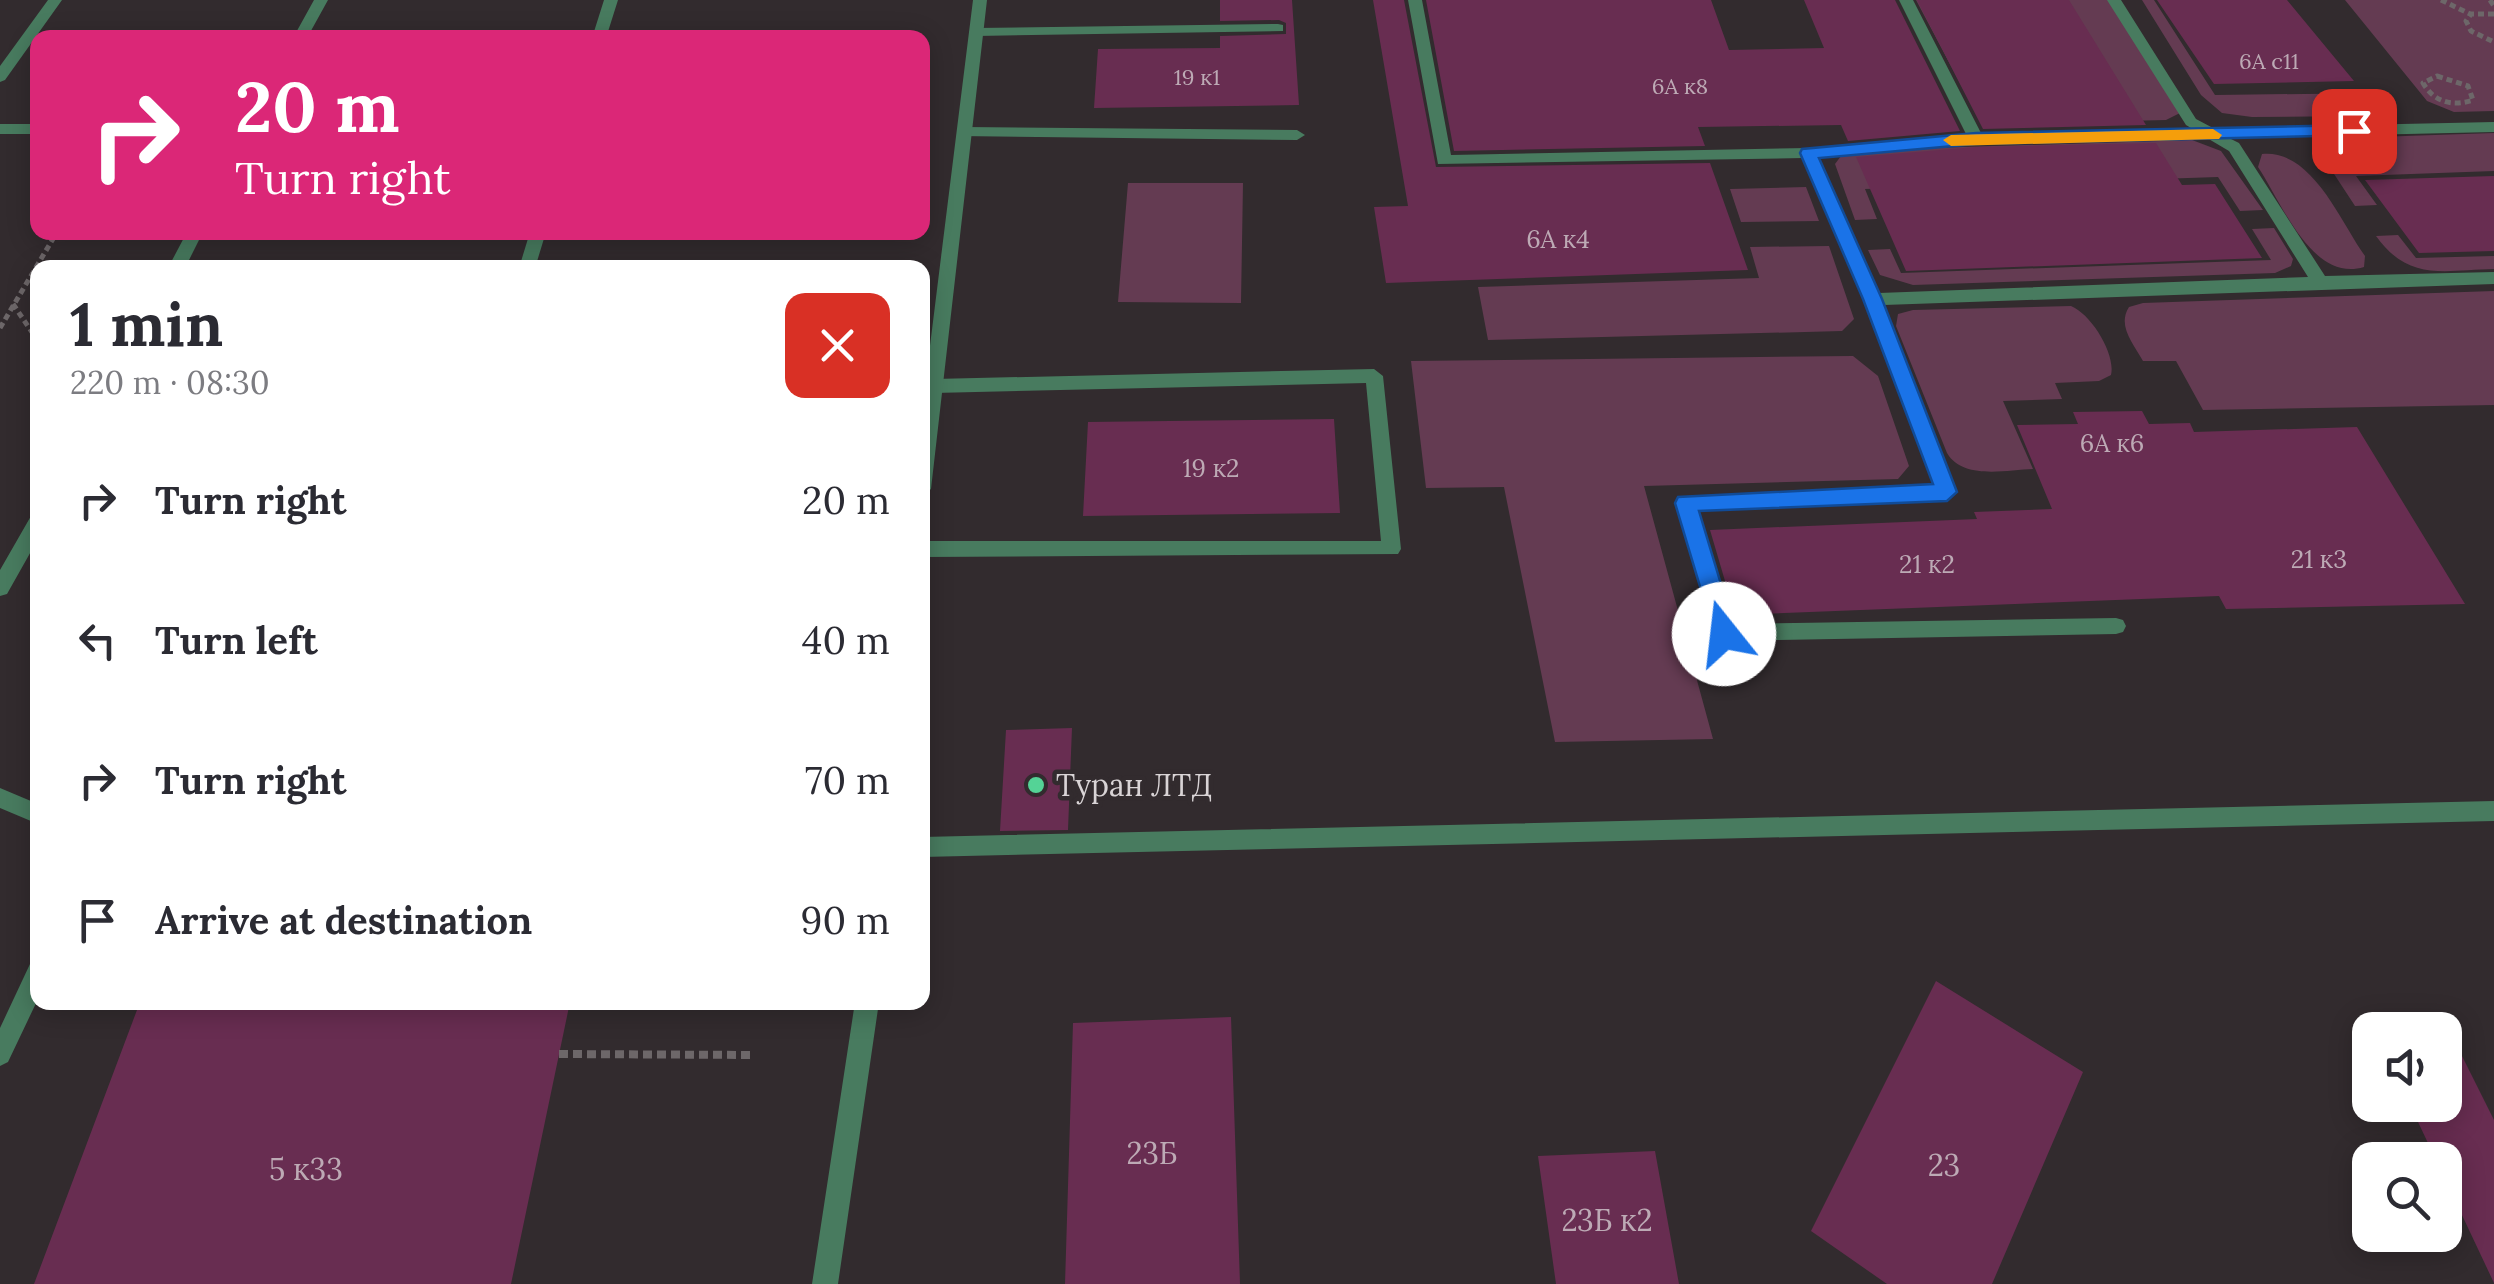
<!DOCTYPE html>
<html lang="en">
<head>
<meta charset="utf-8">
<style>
  :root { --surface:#fff; --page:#f2f2f3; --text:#2b2b33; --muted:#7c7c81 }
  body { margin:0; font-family:Lora,serif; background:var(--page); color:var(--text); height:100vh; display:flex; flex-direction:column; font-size:38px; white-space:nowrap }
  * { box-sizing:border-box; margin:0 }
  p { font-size:32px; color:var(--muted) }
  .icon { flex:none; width:55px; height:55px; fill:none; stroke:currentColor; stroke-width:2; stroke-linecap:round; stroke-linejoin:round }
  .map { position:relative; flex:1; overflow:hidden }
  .sheet { position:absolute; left:30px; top:260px; width:900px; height:750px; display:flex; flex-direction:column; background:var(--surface); border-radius:20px; box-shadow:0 5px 25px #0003 }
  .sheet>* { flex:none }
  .guide { position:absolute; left:30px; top:30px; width:900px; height:210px; border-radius:20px; box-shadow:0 5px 25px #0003; background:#db2777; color:#fff; overflow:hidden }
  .fabs { position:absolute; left:2352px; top:1012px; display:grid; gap:20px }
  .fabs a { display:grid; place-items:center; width:110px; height:110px; border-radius:20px; background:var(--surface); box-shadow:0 5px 25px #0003; font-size:50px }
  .pin { position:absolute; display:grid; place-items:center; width:85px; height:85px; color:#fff; margin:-42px; border-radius:20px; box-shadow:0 5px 15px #0006 }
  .me { position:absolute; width:110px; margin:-55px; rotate:344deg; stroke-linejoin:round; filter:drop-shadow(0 0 8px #0008) }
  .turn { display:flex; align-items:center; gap:35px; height:210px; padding:0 40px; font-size:45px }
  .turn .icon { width:130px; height:130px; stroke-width:2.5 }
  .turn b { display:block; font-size:70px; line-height:85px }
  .round { display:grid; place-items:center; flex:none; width:105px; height:105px; border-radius:20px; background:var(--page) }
  .overview { display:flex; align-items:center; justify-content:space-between; height:170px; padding:0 40px }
  h1 { font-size:60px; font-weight:700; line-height:75px }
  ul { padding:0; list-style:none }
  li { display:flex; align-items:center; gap:30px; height:140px; padding:0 40px }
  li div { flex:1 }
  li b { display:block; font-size:38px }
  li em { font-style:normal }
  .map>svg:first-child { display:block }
</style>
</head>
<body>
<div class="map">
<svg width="2494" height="1284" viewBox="0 0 2494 1284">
  <rect width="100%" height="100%" fill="#322b2e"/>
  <path fill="#643b52" d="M1916,0H2114L2182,112L2166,120L2003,124L1977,115Z
    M2142,0H2154L2215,95L2380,93L2385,100L2383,108L2363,116L2252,117L2222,113L2201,95Z
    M2345,0H2494V111L2454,112L2427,101Z
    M2494,133V171L2356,176L2377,205L2355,206L2319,151L2323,143L2346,138Z
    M2192,140L2221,151L2263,210L2240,211L2218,177L1865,189L1877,219L1855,220L1835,164L1841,156L1866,150Z
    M2262,154C2312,149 2340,221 2365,256L2364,267C2312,283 2282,203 2258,167Z
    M1128,183H1243L1241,303L1118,302Z
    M1806,187L1819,221L1741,222L1730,189Z
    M2274,228L2293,259L2291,266L2275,273L1913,285L1880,275L1868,250L1890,249L1901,273L2271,260L2252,229Z
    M2398,235L2416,258L2494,256V269C2443,270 2409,282 2376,236Z
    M1829,246L1854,319L1842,331L1488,340L1478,287L1759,278L1750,247Z
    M2494,291V405L2203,410L2176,361H2143C2133,343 2117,326 2129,307L2143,303Z
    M2071,306C2091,314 2116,354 2111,375L2099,381L2055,383L2062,399L2003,401L2033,469C2005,470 1963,480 1947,453L1896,326L1898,314L1913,310Z
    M1853,356L1878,376L1909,466L1898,479L1644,486L1713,739L1555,742L1504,487L1426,488L1411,361Z"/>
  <path fill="#682d51" d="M1220,0H1292L1299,105L1094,108L1098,49L1220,48V36L1286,34V23L1279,20L1220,21Z
    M1373,0H1404L1436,167L1710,163L1748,270L1386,283L1374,207L1408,206Z
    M1426,0H1711L1729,50L1824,48L1804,0H1895L1960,131L1848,141L1841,125L1698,127L1705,146L1454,151Z
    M1917,0H2069L2146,125L1983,129Z
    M2157,0H2287L2354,81L2214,84Z
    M2156,143L2182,185L2215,184L2262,258L1906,271L1856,157L1976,147Z
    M2494,176V251L2419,253L2365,180Z
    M2142,411L2149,424L2190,423L2194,432L2357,427L2465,604L2226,609L2219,596L1735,615L1710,530L1977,519L1974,512L2052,509L2017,425L2078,424L2073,412Z
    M1334,419L1340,513L1083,516L1088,422Z
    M1072,728L1068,830L1000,831L1006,730Z
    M1936,981L2083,1072L1992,1284H1887L1811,1231Z
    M140,1002H570L511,1284H34Z
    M1231,1017L1240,1284H1065L1073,1023Z
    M2445,1022L2494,1120V1283L2445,1179V1160H2436L2410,1105H2445Z
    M1655,1151L1679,1284H1556L1538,1156Z"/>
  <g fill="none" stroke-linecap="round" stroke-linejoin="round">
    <path stroke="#6d6769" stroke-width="5" stroke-dasharray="6 4" stroke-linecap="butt" d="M2441,0L2470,14
      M2490,0L2494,6
      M2494,14H2471L2466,21L2471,31L2494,42
      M2437,76L2468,86L2473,100C2452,107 2434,102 2423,83Z
      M13,304L38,341
      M0,328L57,232"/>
    <path stroke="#6d6769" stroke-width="8" stroke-dasharray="9 5" stroke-linecap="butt" d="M559,1054L754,1055"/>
    <path fill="#487b5f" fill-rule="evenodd" d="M48,0H62L5,80L0,82V66Z
      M314,0H328L307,38H293Z
      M604,0H618L606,38H592Z
      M1408,0H1422L1451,155L1808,148L1966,134L1899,0H1913L1981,133L2191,128L2186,125L2107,0H2121L2196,119L2213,128L2494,122V132L2229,138L2239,143L2325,276L2494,272V284L1884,305L1956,492L1947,499L1697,510L1731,624L2116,618L2123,620L2126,626L2123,632L2116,634L1724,641L1717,639L1714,633L1677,503L1679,498L1935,485L1865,299L1803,158L1438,164ZM2207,138L2229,151L2308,277L1879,293L1818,157L1976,143Z
      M1278,24L1283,25V31L976,36L969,32L976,28Z
      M0,124H38V134H0Z
      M964,127L1297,130L1305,135L1297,140L959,136V128Z
      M187,232H203L185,268H168Z
      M530,232H546L535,268H519Z
      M1374,369L1383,376L1401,549L1398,554L922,557V541H1381L1366,383L934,393L925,386L934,379Z
      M38,514V539L7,594L0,596V570L31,516Z
      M0,788L38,804V824L0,808Z
      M2494,801V821L922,857V837Z
      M38,961V999L8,1062L0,1066V1028L30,964Z"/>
    <path fill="#487b5f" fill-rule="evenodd" d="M973,0H987L931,489L922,496V410Z
      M855,1002H879L838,1284H812Z"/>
  </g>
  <path fill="#1a73e8" stroke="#114b97" stroke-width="2.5" d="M2354,125L2362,131L2360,135L1976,144L1819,158L1882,299L1957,492L1947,501L1699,511L1736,634L1724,643L1716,640L1675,503L1678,497L1933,484L1863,299L1800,153L1802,149L1976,133Z"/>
  <path fill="#f59e0b" d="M2213,129L2222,135L2219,139L1951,146L1943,140L1951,135Z"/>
  <circle fill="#54d396" stroke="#322b2e" stroke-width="4" cx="1036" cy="785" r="10"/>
  <g text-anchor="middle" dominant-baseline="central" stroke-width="9" stroke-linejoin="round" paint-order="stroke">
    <g font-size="22" fill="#bdaab5">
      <text x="2269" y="61">6А с11</text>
      <text x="1197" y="77">19 к1</text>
      <text x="1680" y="86">6А к8</text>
    </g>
    <g font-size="25" fill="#bdaab5">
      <text x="1558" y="239">6А к4</text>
      <text x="2112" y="443">6А к6</text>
      <text x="1211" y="468">19 к2</text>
      <text x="2319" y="559">21 к3</text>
      <text x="1927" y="564">21 к2</text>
    </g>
    <g font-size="30" fill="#d9d4d6" stroke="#322b2e" text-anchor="start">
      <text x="1056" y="785">Туран ЛТД</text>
    </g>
    <g font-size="30" fill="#bdaab5">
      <text x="1152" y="1153">23Б</text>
      <text x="1944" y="1165">23</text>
      <text x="306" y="1169">5 к33</text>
      <text x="1607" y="1220">23Б к2</text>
    </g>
  </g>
</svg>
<div class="fabs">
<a><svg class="icon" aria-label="sound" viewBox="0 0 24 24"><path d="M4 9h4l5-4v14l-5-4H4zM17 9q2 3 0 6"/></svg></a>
<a><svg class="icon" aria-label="search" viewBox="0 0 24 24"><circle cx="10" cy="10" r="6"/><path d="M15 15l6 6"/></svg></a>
</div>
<div class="pin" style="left:2354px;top:131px;background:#d93025"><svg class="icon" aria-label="arrive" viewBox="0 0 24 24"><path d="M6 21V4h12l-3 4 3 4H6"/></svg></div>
<svg class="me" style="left:1724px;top:634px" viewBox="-20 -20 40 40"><circle r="19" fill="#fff"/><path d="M0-13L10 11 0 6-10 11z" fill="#1a73e8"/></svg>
<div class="guide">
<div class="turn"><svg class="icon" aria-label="right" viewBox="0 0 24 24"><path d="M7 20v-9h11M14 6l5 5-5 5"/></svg><div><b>20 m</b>Turn right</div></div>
</div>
<section class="sheet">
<div class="overview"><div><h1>1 min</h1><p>220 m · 08:30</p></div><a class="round" style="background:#d93025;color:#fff"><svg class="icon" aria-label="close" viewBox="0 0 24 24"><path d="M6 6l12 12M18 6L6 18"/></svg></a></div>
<ul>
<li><svg class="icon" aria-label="right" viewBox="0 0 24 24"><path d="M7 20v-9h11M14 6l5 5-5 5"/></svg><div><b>Turn right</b></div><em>20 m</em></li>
<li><svg class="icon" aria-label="left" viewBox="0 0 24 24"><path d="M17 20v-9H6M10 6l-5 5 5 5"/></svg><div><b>Turn left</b></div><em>40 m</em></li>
<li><svg class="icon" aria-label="right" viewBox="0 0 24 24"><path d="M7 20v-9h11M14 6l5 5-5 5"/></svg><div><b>Turn right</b></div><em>70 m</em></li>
<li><svg class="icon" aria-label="arrive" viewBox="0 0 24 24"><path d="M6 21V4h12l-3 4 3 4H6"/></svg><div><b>Arrive at destination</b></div><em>90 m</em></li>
</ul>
</section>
</div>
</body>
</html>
